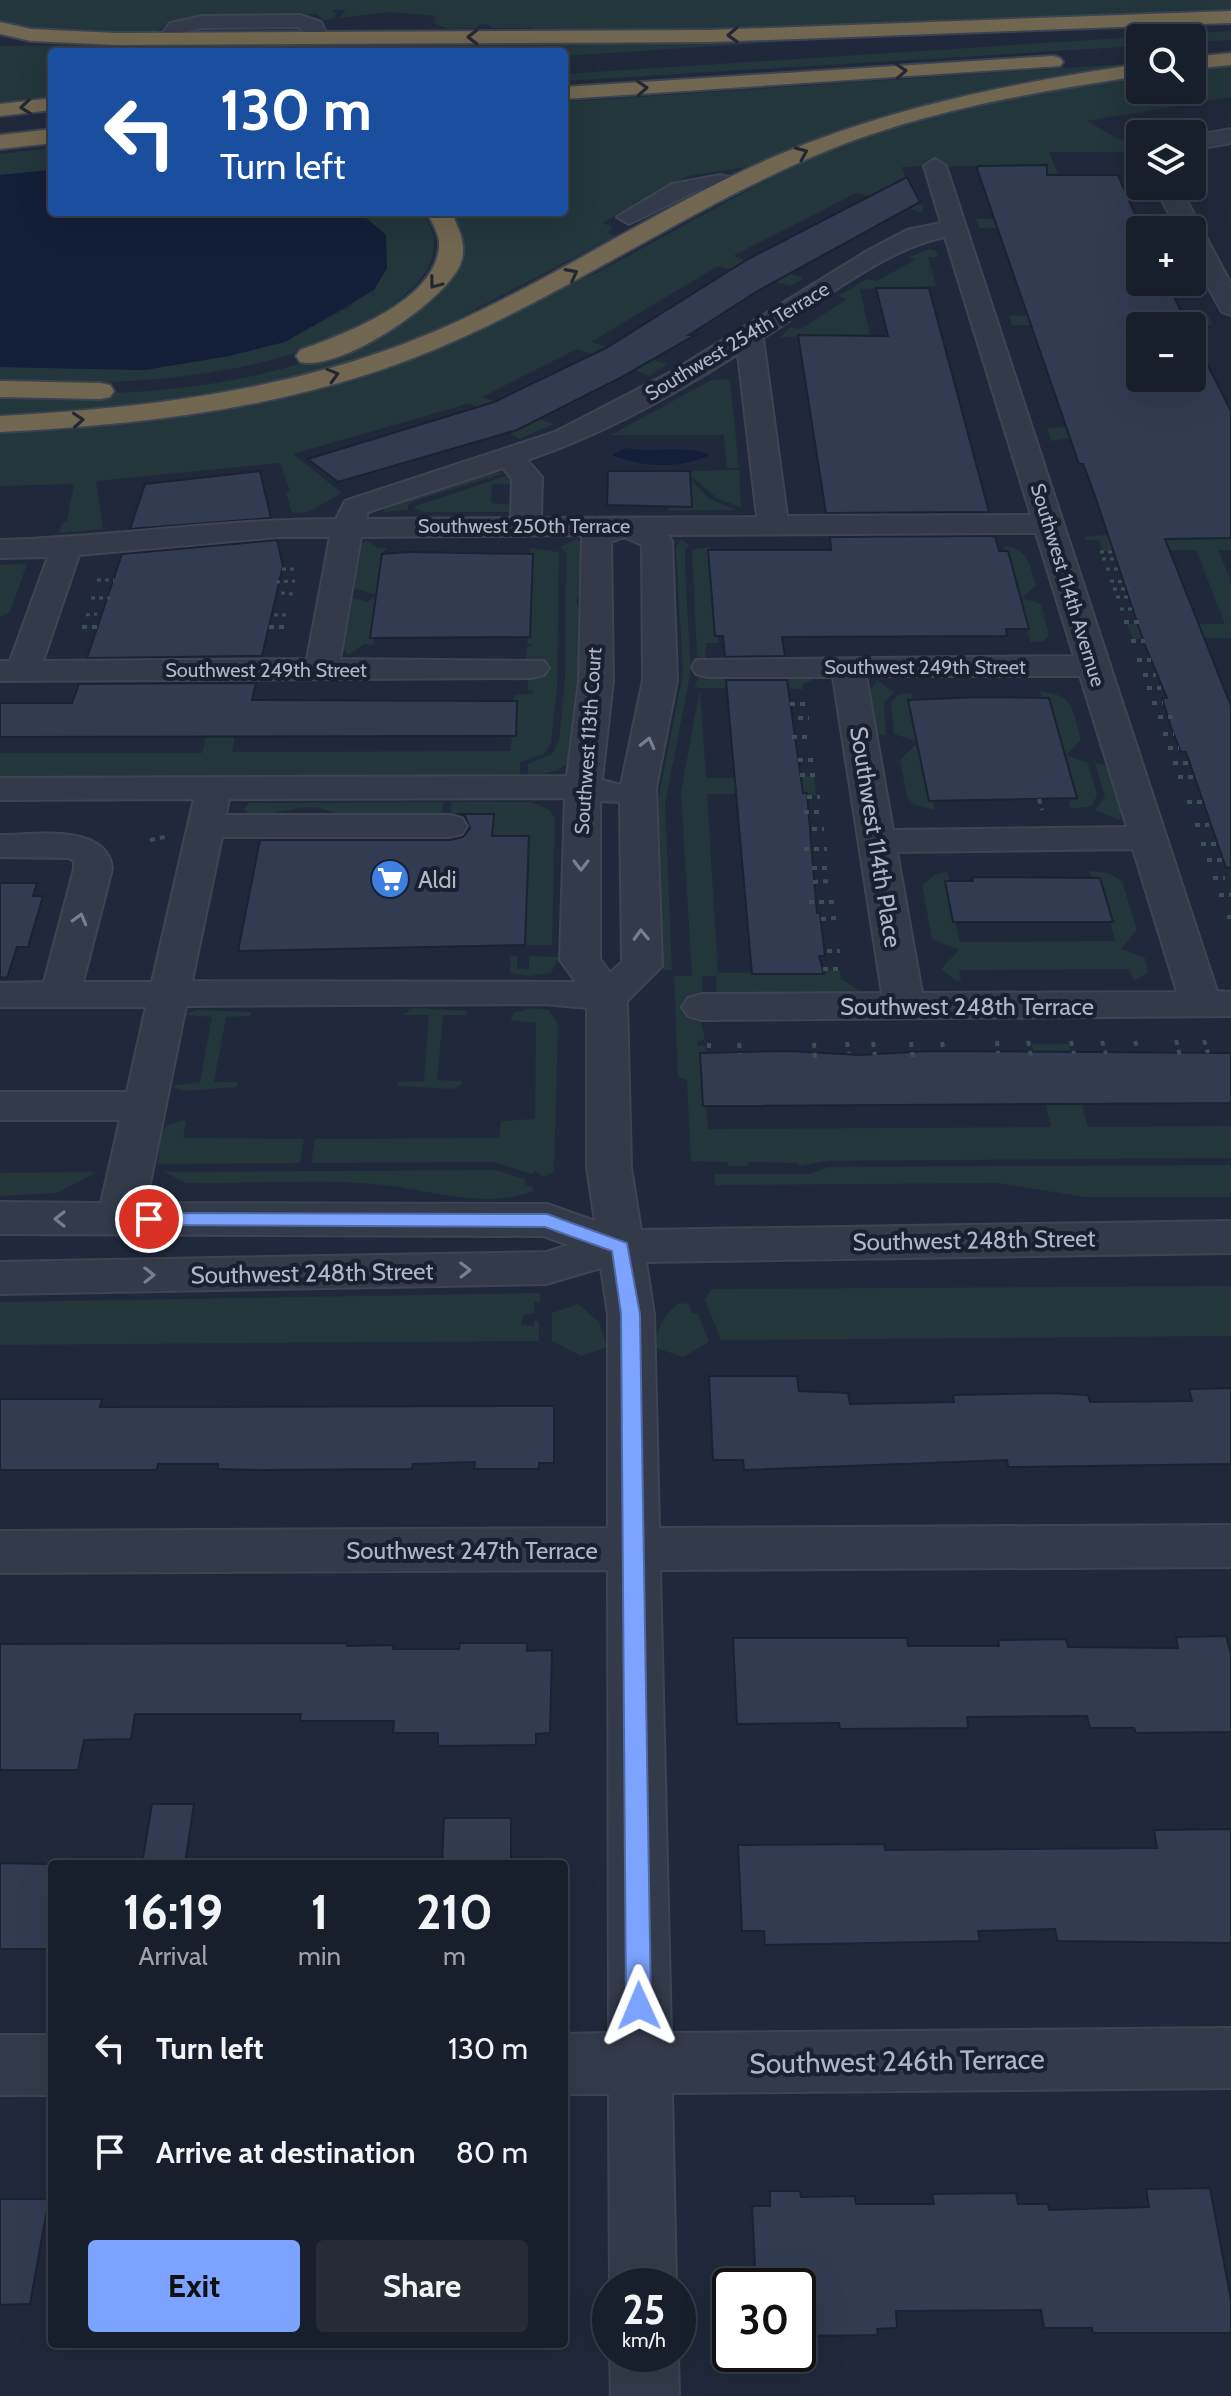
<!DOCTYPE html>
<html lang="en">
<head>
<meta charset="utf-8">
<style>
  :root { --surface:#181f2c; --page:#252c38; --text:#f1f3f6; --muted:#9fa2a9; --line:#363d48; --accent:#7ba3ff }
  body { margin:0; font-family:Cabin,sans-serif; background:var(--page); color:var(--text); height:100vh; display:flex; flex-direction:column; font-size:30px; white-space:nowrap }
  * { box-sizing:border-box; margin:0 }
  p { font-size:26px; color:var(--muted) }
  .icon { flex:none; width:44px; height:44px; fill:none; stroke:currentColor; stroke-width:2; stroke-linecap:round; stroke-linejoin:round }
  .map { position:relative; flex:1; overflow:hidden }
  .details { position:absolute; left:48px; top:1860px; width:520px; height:488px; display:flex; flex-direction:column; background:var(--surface); border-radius:8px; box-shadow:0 8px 32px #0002,0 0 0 2px var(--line) }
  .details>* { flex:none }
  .top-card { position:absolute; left:48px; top:48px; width:520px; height:168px; border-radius:8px; box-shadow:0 8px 32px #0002,0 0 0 2px var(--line); background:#1a4fa0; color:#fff; overflow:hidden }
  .buttons { position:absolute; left:1126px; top:24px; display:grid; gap:16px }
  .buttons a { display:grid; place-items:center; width:80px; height:80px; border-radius:8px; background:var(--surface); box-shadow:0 8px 32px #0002,0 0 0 2px var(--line); font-size:40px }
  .speed { position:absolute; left:592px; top:2268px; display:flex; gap:16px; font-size:40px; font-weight:700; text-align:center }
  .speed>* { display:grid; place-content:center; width:104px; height:104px; border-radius:50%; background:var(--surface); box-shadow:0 8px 32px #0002,0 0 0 2px var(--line); line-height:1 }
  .speed small { font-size:20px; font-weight:400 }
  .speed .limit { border:4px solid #111; border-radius:12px; background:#fff; color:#111 }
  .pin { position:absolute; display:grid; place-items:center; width:68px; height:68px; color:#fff; margin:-34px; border:4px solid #fff; border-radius:50%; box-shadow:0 2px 8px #0007 }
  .me { position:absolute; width:88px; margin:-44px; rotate:359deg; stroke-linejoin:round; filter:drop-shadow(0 0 6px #0008) }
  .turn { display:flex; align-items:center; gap:28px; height:168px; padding:0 40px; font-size:36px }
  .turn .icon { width:104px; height:104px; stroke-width:2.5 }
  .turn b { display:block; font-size:56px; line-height:68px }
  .eta { display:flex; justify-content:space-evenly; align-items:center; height:136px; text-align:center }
  .eta b { font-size:48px; font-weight:800; line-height:56px }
  .primary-button { display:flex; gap:16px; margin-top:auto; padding:16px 40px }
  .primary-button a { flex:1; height:92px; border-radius:8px; background:var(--accent); color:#111; font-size:32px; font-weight:800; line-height:92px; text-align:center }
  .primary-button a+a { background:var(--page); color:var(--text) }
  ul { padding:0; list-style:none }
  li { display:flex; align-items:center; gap:24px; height:104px; padding:0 40px }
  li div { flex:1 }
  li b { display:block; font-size:30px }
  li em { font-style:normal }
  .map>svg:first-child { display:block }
</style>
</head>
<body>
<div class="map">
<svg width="1231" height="2396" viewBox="0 0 1231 2396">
  <rect width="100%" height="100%" fill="#20293b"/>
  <path fill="#22363c" d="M0,0H1231V13L736,32H532V28H492L487,24L478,25L477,28L448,29L434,23L436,16L390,12L339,18L346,10H331L336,13L335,18L323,20L317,14L185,20L148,34L48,33L0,24Z
    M1231,31V40L1192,42V38H1140V46L564,81V74Z
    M917,33L564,56V52H52V96L0,102V46Z
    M1140,63L816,142L754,166L688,176L602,223L613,227L607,233L615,236L432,332L377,355L220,398L0,419V394C124,396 246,392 360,341C391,327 420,314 443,289C465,265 469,240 451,212H564V102Z
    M1231,63V97L1087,121L1130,145L1123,146L1126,152H1049L1077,220L1159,219L1164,228L1096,227L1118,316L1208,314L1213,325L1139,324L1140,378L1231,538V550H1218L1231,581V638L1133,639L1127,624H1225L1196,550L1102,551L1099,540H1085V537L1123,533L1070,438L1051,441L1047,428L1067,427L1036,325H1012L1009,315L1028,316L1001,228H980L976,219H1006L1023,165L902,167L913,204L923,205V213L856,193L733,256L804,278L791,286L718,266L591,342L668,364L650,376L577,349L482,397L554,424L519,439L470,403L293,454L342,493L308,512L292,513L286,492L290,491L280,463L96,481L103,529L59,533L62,523L67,522L74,484L0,486V430L115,423L466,335L604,269L805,159L883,131L957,109L1140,74V90H1192V67Z
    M52,148V170L0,175V154Z
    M359,212H422C442,239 436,264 413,287C321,379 122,389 0,380V367L144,370L229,356L285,341L351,306L386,235Z
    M930,249L936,251L938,257H928L936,286L860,289L870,336L780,337L791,327L801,329L847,299L838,296L867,279L877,281L916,259L908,257Z
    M726,379L730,382L739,468H727L724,435H611L711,380Z
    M739,470L741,507L718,499L691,476L690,471Z
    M487,473H505L414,501L408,504V510L383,512L385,506Z
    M509,475L512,484H492L491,503L512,505L513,512H423L413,507Z
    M690,479L710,499L736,510L669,511L668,507H676Z
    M577,539L582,544L581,592L576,600C592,649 577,708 573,759L558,770L528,777V764L552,754L559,741L565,679L566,554L560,547Z
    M681,539L689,545L685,550V568L691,671L665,803L672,970H663L657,806L683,673L676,548Z
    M366,540L377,548H387L381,554L377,608L374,609L370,637L374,638L373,645L364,644L348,655L342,646L350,597L367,602L377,595L351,587L358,548Z
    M1003,546C1028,548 1029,563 1036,585L1022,598L1041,604L1049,635L1043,641L1030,642L1016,578Z
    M710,547L712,607L719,643H706V677L816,678L802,685L803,689L700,688L706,778L814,776L816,795L707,794L718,973L840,971L841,979L860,991L721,995L717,992L716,976H702V992L696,995L705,1040L697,1041L698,1046H706V1052L700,1053L708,1129L1051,1127L1032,1044H1069L1078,1104H1082L1088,1127L1231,1126V1158L825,1161L800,1166L798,1163L748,1162L747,1166H728V1162L691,1161L687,1080L678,1077L674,976H692L681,792L700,688L695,687L698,676L692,550Z
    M530,548L559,552L557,687L551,743L544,754L520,762V777L0,779V753H202L213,705L235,736L232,752L510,751L512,736L516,735L517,702L513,701L514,695L533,694V691L527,690L532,661H526V648L533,644H527L534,554L530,553Z
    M27,564L10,612L0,617V565Z
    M877,680L894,692L884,703L886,736L877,734L869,692Z
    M1040,692C1075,693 1073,712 1081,740L1066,755L1088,763L1097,795L1092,806L1071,809L1069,801L1078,800Z
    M911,693L913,700H908L915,733H920L929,801H933L935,810L914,805L907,797L900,760L918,742L894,734L891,702L898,695Z
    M1095,763L1108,765L1122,812L1119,820L1095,810L1105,797Z
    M443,802L442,814L337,815C310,797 279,816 250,816L244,809L249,803Z
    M451,802H531L550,810L555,819L552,945H525L529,836H492L493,814H451Z
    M1089,871L1108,873L1122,881L1137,930L1121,949L1145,958L1148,972L1134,981L1129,969L959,970L961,981H956L941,969L959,950L932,939L922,885L936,874L947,872L950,881L945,882L960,942L1115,941L1100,879L1092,878Z
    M510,956H517V969H529V956L559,957L551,973L529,976L510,973Z
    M413,1008L468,1011L466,1015H443L437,1080L461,1081L462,1084L452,1089L397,1086L398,1082L424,1081L429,1015H403Z
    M532,1008L549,1010L558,1024L554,1172L543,1177L535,1171L532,1174L494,1162L311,1163L315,1139L499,1138L501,1121L535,1119L536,1023L510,1020L514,1013Z
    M196,1010L252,1012L250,1016L226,1017L214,1082H237L238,1087L183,1091L171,1086L200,1082L212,1017L185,1015Z
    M182,1120L186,1122L183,1138L304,1139L300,1163L158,1164L160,1133L168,1125Z
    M1231,1165V1197H1085L997,1183L715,1185L714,1174H809L829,1167Z
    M496,1170L526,1180L524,1184L533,1187V1191C481,1211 426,1188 374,1184C312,1179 249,1184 187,1183L164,1172Z
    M0,1173L94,1172L95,1173L57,1193L0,1196Z
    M1231,1286V1336L721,1340L705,1300L712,1289Z
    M536,1293H540V1302H534V1313L524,1315L521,1325L534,1326L535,1319L539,1323V1341L0,1345V1302Z
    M679,1303L689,1304L692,1313H698L709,1342L683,1357L656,1348C657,1327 663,1316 679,1303Z
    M578,1304L599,1322L607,1347L581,1356L552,1341V1313Z"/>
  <path fill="#131f38" d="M52,170V212H359L386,235L387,268L374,290L285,342L229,356L144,370L0,367V175Z
    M625,448C652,453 688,444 710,455C680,469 643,468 612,455Z"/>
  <path fill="#313c52" stroke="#1b2231" stroke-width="2" d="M1047,165V175H1118L1142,230L1140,282H1167L1188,326H1140V378H1192V334L1231,411V538L1165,539L1231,706V867L1226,868L1186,752H1181L1171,727L1162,698H1167L1144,643L1094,493L1083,464H1079L977,169L978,166Z
    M907,177L920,202L756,292L689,335H695L620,378L517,430L338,482L308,459L494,402L606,348L748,259Z
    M876,288H929L989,512L826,513L798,335L888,336Z
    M260,471L271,518L130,529L145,484Z
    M608,471H690L692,507L607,505Z
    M995,536L999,551H1008L1029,629H1006L1007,636L782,637L785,656L725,657L723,636H715L708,550H831L830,537Z
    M277,540L283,566L262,656L87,658L122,554Z
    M407,552L533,554L530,637L370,638L382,554Z
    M726,680H787L803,793H807L817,913H820L825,956H819L824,974H752Z
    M256,683L252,700L517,701L516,736L0,737V703H72L79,684Z
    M979,697L1049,698L1077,798L929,801L908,700Z
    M457,814H494L492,836H529L525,945L238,951L260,840H450L463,837L470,828L465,816Z
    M972,877L1100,878L1113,922H953L945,881H973Z
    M0,883H37L33,896H43L28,947H17L7,978L0,977Z
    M787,1051L860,1055L931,1051L1231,1053V1103L703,1106L700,1053Z
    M709,1376H797L799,1391L848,1393L850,1404L954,1402L953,1395L1051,1393L1088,1395L1090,1402L1192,1401L1189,1389L1231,1388V1464L1008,1467L1007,1460L744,1470L743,1460H713Z
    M0,1399H102L100,1407L554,1406V1463H539V1469H474L475,1462L413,1464L412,1469L260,1470L218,1469V1464H158L157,1470H0Z
    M1226,1636L1231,1654V1732L1136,1733L1134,1728H1090L1087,1716L967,1717L968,1728L840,1729L839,1723L737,1724L733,1638H907L908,1646H999L998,1640L1066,1639L1068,1647L1178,1648L1176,1637Z
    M347,1643V1646L394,1645L393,1649H459L460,1643H527V1651L552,1650L550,1733L536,1734V1745L438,1746V1733H393L394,1721H300L301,1714H135L131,1739L84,1740L78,1770H0V1644Z
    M152,1804H194L185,1864H142Z
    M444,1818H511V1864H442Z
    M1231,1829V1943L1057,1941L1055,1929L978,1931L980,1941L765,1945L764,1931H742L738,1845L884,1844L885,1850L1157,1848L1154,1830Z
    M0,1863L52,1864V1949H0Z
    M1210,2188L1231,2300V2333H1093L1092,2328H1044L1041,2310L896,2311L897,2328L877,2329L878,2335L798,2336V2286H756L752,2206H770V2191H800L801,2197L855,2196L856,2204H934L932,2194L1016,2193L1018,2204H1048L1049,2210L1149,2207L1146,2189Z
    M0,2199H49L30,2304L0,2305Z"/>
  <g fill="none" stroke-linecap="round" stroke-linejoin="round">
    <g stroke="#3d4454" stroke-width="4">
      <path id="minor" d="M300,15L321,22L325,31L322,35H308L298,27L203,28L184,32L176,43L169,45L159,39L170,23L203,16Z
        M1231,129V143L1192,150V136Z
        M935,159L946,166L1217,991L1231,992V1016L702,1020L688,1016L682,1007L688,998L702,994L882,993L833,677H708L696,674L692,667L696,660L1074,656L1036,533L668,535L672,541L677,680L656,788L662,966L627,1001L631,1168L641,1230L1231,1221V1253L646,1262L654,1314L659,1528L1231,1525V1567L660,1570L671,2033L1231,2028V2088L672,2093L676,2286L610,2287L609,2094H564V2034L609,2033L608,1570L0,1573V1531L608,1528V1314L601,1268L546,1284L0,1294V1262L546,1252L569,1245L543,1236L0,1234V1202L101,1203L120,1120H0V1092H127L146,1007H0V983L44,982L74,869V861L69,858L0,857V835C34,835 108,823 112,869L83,982H152L194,799L0,800V778L567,776L579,681L582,535L361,537L340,659L544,661L549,668L544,675L532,678L0,681V661H10L48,557L0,558V540C112,537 224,519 336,519L345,501L555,432L673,371L867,251L907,230L941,223L924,166ZM945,237L1031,515L787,516L763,338C814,306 888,247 945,237ZM738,354L757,517L541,518L542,477L527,460C602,435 672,396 738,354ZM503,468L512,479L511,518L366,519L368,512ZM278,537H330L307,659L43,661L79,555ZM624,537L642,545L643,680L621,785L602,780L613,681L611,542ZM866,676H1080L1127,827L893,830ZM565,798L560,960L576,982L192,981L222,837H449L462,834L467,826L462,818L449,815H226L229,799ZM600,801L620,802L622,962L610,973L600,959ZM1133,849L1177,992L922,993L897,852ZM544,1004L587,1008V1168L595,1221L547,1204L146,1203L186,1006Z
        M720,175L743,180L746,185L735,192L698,190L629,224L617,217L672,184Z
        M1155,186H1179L1231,284V315L1222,312L1192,258V230H1177Z
        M0,2035H52V2095H0Z
        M610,2354H678L679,2396H611Z"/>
    </g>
    <g stroke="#3b4352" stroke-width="4">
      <path id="highway" d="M1231,11V23L711,42L117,45L31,41L0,34V22L31,29L117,33L711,30Z
        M1231,53V65L1192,69V57Z
        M1053,56L1060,58L1063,62L1060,66L564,99V87Z
        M1140,64V76C1027,93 911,113 805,160C670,219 549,306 411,359C280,409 139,425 0,432V416C132,409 262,394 387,350C515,305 627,225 749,168C873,110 1006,84 1140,64Z
        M52,98V110L0,116V104Z
        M52,129V143L0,149V135Z
        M427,212H451C459,229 468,246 460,265C443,303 340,372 300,362L296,356L300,350C344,334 442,299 439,241C438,232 431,221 427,212Z
        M0,381L100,383L110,385L114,391L110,397L100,399L0,397Z"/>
    </g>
    <path stroke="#3a5054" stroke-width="3" stroke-dasharray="4 4" stroke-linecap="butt" d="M1100,552H1113
      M1102,559H1115
      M282,569H297
      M1106,569H1119
      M97,580H114
      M1110,581L1127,582
      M276,582L295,581
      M1113,589H1130
      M281,593L293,594
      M1116,597H1128
      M91,598H110
      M1120,609H1132
      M86,615L97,614
      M274,615H288"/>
    <path stroke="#3a5054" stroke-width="4" stroke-dasharray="5 5" stroke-linecap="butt" d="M1124,622H1139
      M82,627H98
      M269,627H286
      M1131,641H1145
      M1137,660H1151
      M1143,675H1156
      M1147,688H1161
      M1152,703H1163
      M790,704H807
      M1158,717H1177
      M798,718H809
      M1163,734H1174
      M792,737H812
      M1168,748H1179
      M798,760H815
      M1173,763H1190
      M800,775H817
      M1178,777H1198
      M807,797H820
      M1039,799L1042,810
      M1187,802H1203
      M804,812H822
      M1195,825H1209
      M812,829H824
      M150,840L165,837
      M1201,844H1216
      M804,849H827
      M1207,860H1222
      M812,868H829
      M1213,878H1225
      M813,882L831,881
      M1219,895H1231
      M809,902H834
      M1227,917H1231
      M821,919L836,918
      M827,951H840
      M823,969H843
      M1176,1040L1180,1056
      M1204,1040L1208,1053
      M997,1041L998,1053
      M1028,1041L1031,1056
      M1071,1041L1074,1054
      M1102,1041L1106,1054
      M1135,1041L1138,1050
      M847,1042L849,1053
      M873,1042L875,1055
      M911,1042L913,1059
      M942,1042L944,1051
      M709,1043V1052
      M739,1043L740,1054
      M814,1043L815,1058"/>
    <use href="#minor" fill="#333b4b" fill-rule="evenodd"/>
    <use href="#highway" fill="#716750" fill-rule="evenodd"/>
  </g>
  <defs><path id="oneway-chevron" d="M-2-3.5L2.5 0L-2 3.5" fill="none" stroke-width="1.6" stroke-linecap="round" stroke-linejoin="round" transform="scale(2)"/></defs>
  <g stroke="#222732">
    <use href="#oneway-chevron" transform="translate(733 35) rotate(178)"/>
    <use href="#oneway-chevron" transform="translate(473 37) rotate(180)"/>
    <use href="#oneway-chevron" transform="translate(901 71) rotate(-4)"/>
    <use href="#oneway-chevron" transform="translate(642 88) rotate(-4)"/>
    <use href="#oneway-chevron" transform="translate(26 107) rotate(174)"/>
    <use href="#oneway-chevron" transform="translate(802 153) rotate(-23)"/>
    <use href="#oneway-chevron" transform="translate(572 274) rotate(-28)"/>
    <use href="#oneway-chevron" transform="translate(435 283) rotate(127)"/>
    <use href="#oneway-chevron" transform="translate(333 375) rotate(-16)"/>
    <use href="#oneway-chevron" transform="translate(78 420) rotate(-4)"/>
  </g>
  <g stroke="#777f8f">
    <use href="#oneway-chevron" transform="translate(648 743) rotate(-76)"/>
    <use href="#oneway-chevron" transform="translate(581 865) rotate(90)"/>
    <use href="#oneway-chevron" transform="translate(80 919) rotate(-75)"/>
    <use href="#oneway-chevron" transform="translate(641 935) rotate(-92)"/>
    <use href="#oneway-chevron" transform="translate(60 1219) rotate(-180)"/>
    <use href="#oneway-chevron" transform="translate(465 1270) rotate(-1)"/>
    <use href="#oneway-chevron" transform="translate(149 1275) rotate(-1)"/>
  </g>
  <path fill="#7ba3ff" stroke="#506aa6" stroke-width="2" d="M149,1213L547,1214L627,1243L640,1314L651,2006L648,2015L639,2018L630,2015L626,2006L621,1314L612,1251L545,1227L149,1225L140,1219Z"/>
  <defs>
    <g id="supermarket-disc" transform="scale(2)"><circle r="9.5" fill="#3f7fe0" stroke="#19202f"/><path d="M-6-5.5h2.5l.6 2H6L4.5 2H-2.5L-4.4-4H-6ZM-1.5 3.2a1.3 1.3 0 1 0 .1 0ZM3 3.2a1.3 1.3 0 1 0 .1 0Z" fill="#fff"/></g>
  </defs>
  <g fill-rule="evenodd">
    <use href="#supermarket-disc" x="390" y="879"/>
  </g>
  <g text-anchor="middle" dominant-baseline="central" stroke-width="8" stroke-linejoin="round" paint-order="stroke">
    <g font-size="20" fill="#aeb6c7" stroke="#19202f">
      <text transform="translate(737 341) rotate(-31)">Southwest 254th Terrace</text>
      <text x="524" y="526">Southwest 250th Terrace</text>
      <text transform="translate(1068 585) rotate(73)">Southwest 114th Avernue</text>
      <text x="925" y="667">Southwest 249th Street</text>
      <text x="266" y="670">Southwest 249th Street</text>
      <text transform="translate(588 741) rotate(-86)">Southwest 113th Court</text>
    </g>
    <g font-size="24" fill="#aeb6c7" stroke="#19202f">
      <text transform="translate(876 837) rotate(81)">Southwest 114th Place</text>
      <text x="967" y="1006">Southwest 248th Terrace</text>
      <text transform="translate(974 1240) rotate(-1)">Southwest 248th Street</text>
      <text transform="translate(312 1273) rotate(-1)">Southwest 248th Street</text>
      <text x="472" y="1550">Southwest 247th Terrace</text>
    </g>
    <g font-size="24" fill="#aeb6c7" stroke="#19202f" text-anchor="start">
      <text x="418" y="879">Aldi</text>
    </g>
    <g font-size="28" fill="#aeb6c7" stroke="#19202f">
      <text transform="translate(897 2061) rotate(-1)">Southwest 246th Terrace</text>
    </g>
  </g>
</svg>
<div class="buttons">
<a><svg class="icon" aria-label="search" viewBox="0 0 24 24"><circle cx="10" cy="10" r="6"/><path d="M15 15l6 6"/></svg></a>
<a><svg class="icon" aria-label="layers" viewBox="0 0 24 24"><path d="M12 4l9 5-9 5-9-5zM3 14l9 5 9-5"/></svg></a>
<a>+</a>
<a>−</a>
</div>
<div class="speed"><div>25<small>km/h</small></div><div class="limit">30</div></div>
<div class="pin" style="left:149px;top:1219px;background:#d93025"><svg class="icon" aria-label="arrive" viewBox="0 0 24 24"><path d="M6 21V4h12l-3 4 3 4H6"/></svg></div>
<svg class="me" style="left:639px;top:2006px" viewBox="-20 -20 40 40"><path d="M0-17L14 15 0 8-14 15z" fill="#7ba3ff" stroke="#fff" stroke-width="4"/></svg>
<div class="top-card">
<div class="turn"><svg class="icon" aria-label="left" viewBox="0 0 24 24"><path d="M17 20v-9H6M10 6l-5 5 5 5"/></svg><div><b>130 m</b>Turn left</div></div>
</div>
<section class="details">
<div class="eta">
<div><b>16:19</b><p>Arrival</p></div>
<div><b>1</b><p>min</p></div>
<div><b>210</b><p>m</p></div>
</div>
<ul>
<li><svg class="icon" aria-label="left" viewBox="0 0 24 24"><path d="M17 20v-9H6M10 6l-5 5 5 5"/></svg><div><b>Turn left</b></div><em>130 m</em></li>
<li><svg class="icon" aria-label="arrive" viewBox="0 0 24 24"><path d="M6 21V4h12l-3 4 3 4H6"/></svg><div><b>Arrive at destination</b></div><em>80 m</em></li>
</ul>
<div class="primary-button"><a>Exit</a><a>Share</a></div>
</section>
</div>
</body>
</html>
